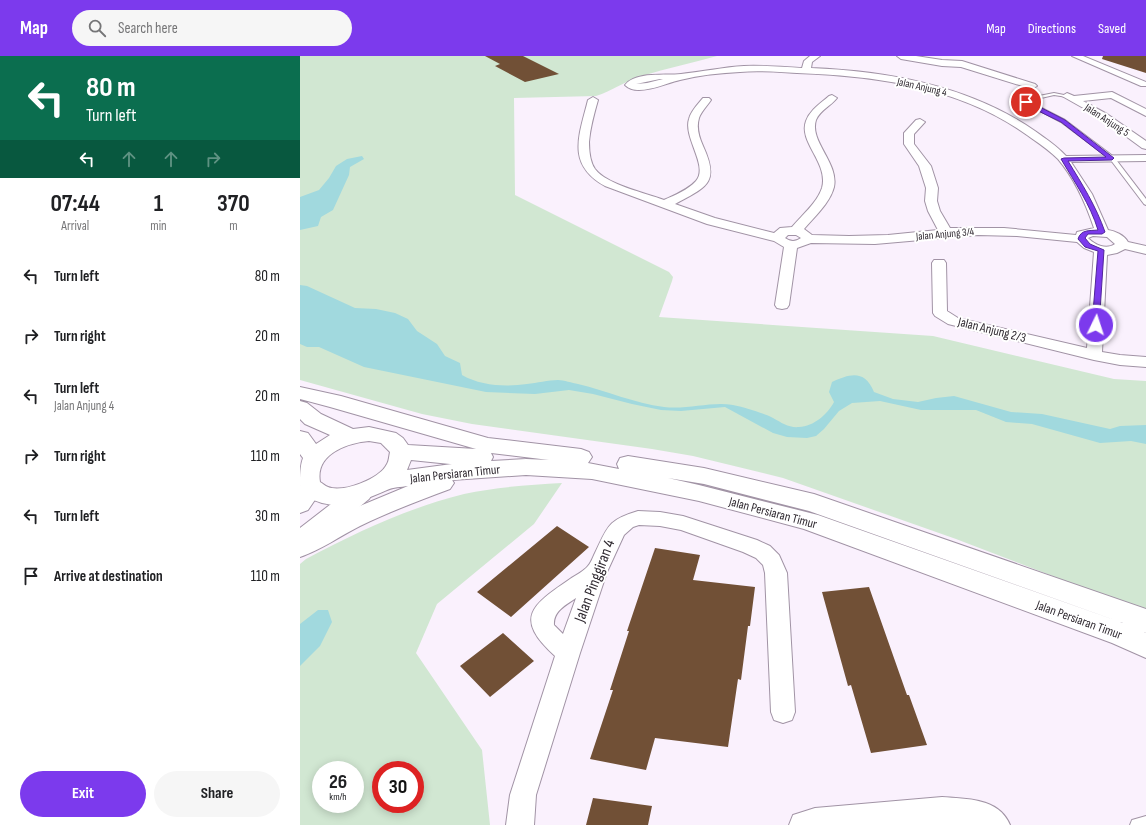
<!DOCTYPE html>
<html lang="en">
<head>
<meta charset="utf-8">
<style>
  :root { --surface:#fff; --page:#f6f6f6; --text:#202124; --muted:#757577; --accent:#7c3aed }
  body { margin:0; font-family:"Sofia Sans Condensed",sans-serif; background:var(--page); color:var(--text); height:100vh; display:flex; flex-direction:column; font-size:15px; white-space:nowrap }
  * { box-sizing:border-box; margin:0 }
  p { font-size:13px; color:var(--muted) }
  .icon { flex:none; width:22px; height:22px; fill:none; stroke:currentColor; stroke-width:2; stroke-linecap:round; stroke-linejoin:round }
  .map { position:relative; flex:1; overflow:hidden }
  .sheet { display:flex; flex-direction:column; background:var(--surface); width:300px }
  .sheet>* { flex:none }
  .top-card { background:#0b6e4f; color:#fff; overflow:hidden }
  .speed { position:absolute; left:12px; top:705px; display:flex; gap:8px; font-size:20px; font-weight:700; text-align:center }
  .speed>* { display:grid; place-content:center; width:52px; height:52px; border-radius:50%; background:var(--surface); box-shadow:0 2px 10px #0003; line-height:1 }
  .speed small { font-size:10px; font-weight:400 }
  .speed .limit { border:6px solid #d22; background:#fff; color:#111 }
  .pin { position:absolute; display:grid; place-items:center; width:34px; height:34px; color:#fff; margin:-17px; border:2px solid #fff; border-radius:50%; box-shadow:0 1px 4px #0007 }
  .me { position:absolute; width:44px; margin:-22px; rotate:4deg; stroke-linejoin:round; filter:drop-shadow(0 0 3px #0008) }
  .turn { display:flex; align-items:center; gap:14px; height:84px; padding:0 20px; font-size:18px }
  .turn .icon { width:52px; height:52px; stroke-width:2.5 }
  .turn b { display:block; font-size:28px; line-height:34px }
  .lanes { display:flex; align-items:center; height:38px; padding:0 20px; background:#0003; justify-content:center; gap:20px; direction:ltr }
  .lanes .off { opacity:.35 }
  .eta { display:flex; justify-content:space-evenly; align-items:center; height:68px; text-align:center }
  .eta b { font-size:24px; font-weight:700; line-height:28px }
  .button { display:flex; gap:8px; margin-top:auto; padding:8px 20px }
  .button a { flex:1; height:46px; border-radius:24px; background:var(--accent); color:#fff; font-size:16px; font-weight:700; line-height:46px; text-align:center }
  .button a+a { background:var(--page); color:var(--text) }
  ul { padding:0; list-style:none }
  li { display:flex; align-items:center; gap:12px; height:60px; padding:0 20px }
  li div { flex:1 }
  li b { display:block; font-size:15px }
  li em { font-style:normal }
  header { display:flex; align-items:center; gap:24px; box-sizing:border-box; height:56px; padding:0 20px; background:var(--accent); color:#fff }
  header strong { font-size:19px }
  nav { display:flex; gap:22px; margin-inline-start:auto; font-size:14px }
  .search { width:280px; height:36px; background:var(--page); display:flex; align-items:center; gap:10px; box-sizing:border-box; padding:0 14px; border-radius:22px; color:var(--muted); font-size:15px }
  main { display:flex; flex:1; min-height:0 }
  .map>svg:first-child { display:block }
</style>
</head>
<body>
<header>
<strong>Map</strong>
<div class="search"><svg class="icon" aria-label="search" viewBox="0 0 24 24"><circle cx="10" cy="10" r="6"/><path d="M15 15l6 6"/></svg>Search here</div>
<nav><a>Map</a><a>Directions</a><a>Saved</a></nav>
</header>
<main>
<section class="sheet">
<div class="top-card">
<div class="turn"><svg class="icon" aria-label="left" viewBox="0 0 24 24"><path d="M17 20v-9H6M10 6l-5 5 5 5"/></svg><div><b>80 m</b>Turn left</div></div>
<div class="lanes"><svg class="icon" aria-label="left" viewBox="0 0 24 24"><path d="M17 20v-9H6M10 6l-5 5 5 5"/></svg><svg class="icon off" aria-label="ahead" viewBox="0 0 24 24"><path d="M12 20V5M6 11l6-6 6 6"/></svg><svg class="icon off" aria-label="ahead" viewBox="0 0 24 24"><path d="M12 20V5M6 11l6-6 6 6"/></svg><svg class="icon off" aria-label="right" viewBox="0 0 24 24"><path d="M7 20v-9h11M14 6l5 5-5 5"/></svg></div>
</div>
<div class="eta">
<div><b>07:44</b><p>Arrival</p></div>
<div><b>1</b><p>min</p></div>
<div><b>370</b><p>m</p></div>
</div>
<ul>
<li><svg class="icon" aria-label="left" viewBox="0 0 24 24"><path d="M17 20v-9H6M10 6l-5 5 5 5"/></svg><div><b>Turn left</b></div><em>80 m</em></li>
<li><svg class="icon" aria-label="right" viewBox="0 0 24 24"><path d="M7 20v-9h11M14 6l5 5-5 5"/></svg><div><b>Turn right</b></div><em>20 m</em></li>
<li><svg class="icon" aria-label="left" viewBox="0 0 24 24"><path d="M17 20v-9H6M10 6l-5 5 5 5"/></svg><div><b>Turn left</b><p>Jalan Anjung 4</p></div><em>20 m</em></li>
<li><svg class="icon" aria-label="right" viewBox="0 0 24 24"><path d="M7 20v-9h11M14 6l5 5-5 5"/></svg><div><b>Turn right</b></div><em>110 m</em></li>
<li><svg class="icon" aria-label="left" viewBox="0 0 24 24"><path d="M17 20v-9H6M10 6l-5 5 5 5"/></svg><div><b>Turn left</b></div><em>30 m</em></li>
<li><svg class="icon" aria-label="arrive" viewBox="0 0 24 24"><path d="M6 21V4h12l-3 4 3 4H6"/></svg><div><b>Arrive at destination</b></div><em>110 m</em></li>
</ul>
<div class="button"><a>Exit</a><a>Share</a></div>
</section>
<div class="map">
<svg width="846" height="769" viewBox="0 0 846 769">
  <rect width="100%" height="100%" fill="#faf1fd"/>
  <path fill="#d1e7d2" fill-rule="evenodd" d="M0,0H417C392,7 367,12 342,20C325,25 312,35 296,40L214,42L215,139L369,216L373,221L372,225L359,261L633,280L814,323L846,325V556L656,483L483,422L393,400L352,393L172,368L122,358L0,324Z
    M262,427L234,468L137,548L116,597L182,694L190,769H0V508L6,503C57,476 108,452 164,438C196,431 229,429 262,427ZM21,714H55V748H21ZM81,714H115V748H81Z"/>
  <path fill="#a1d9de" d="M62,100L64,103L50,111L49,119L33,154L21,161L18,170L0,174V141L19,134L29,122L36,110L47,103Z
    M0,229L7,230L55,252L76,253L95,257L108,263L117,275L137,288L145,300L160,307L162,319C181,330 206,331 227,328C237,327 248,324 258,324C264,324 272,327 278,328C307,335 334,347 364,351C387,354 412,345 433,349C444,351 463,357 473,362C482,367 489,372 499,371C514,370 527,359 534,346L529,336L532,326C551,317 565,314 574,336L593,343L618,346L636,342L654,340L711,356L742,358L810,373L820,370L846,369V388L831,385L800,387L732,368L706,366L676,354H621L580,345L552,347L539,355L524,373L516,380L507,382L487,381L473,377L425,351L381,355L361,354L332,348L293,338L269,334L235,338L186,336L64,311L19,291H7L0,288Z
    M18,554H28L32,566L20,590L0,610V568Z"/>
  <path fill="#715036" d="M185,0H223L259,18L225,26L195,10L200,8Z
    M803,0H846V17L802,3Z
    M257,470L289,491L211,561L177,536Z
    M355,492L400,499L393,524L455,531L450,570H448L441,624L438,623L428,691L355,682L346,714L290,703L313,634H310L329,575H327Z
    M569,531L607,639H609L627,689L571,697L551,629L548,630L522,536Z
    M203,577L234,605L190,641L160,610Z
    M293,742L352,750L348,769H286Z"/>
  <g fill="none" stroke-linecap="round" stroke-linejoin="round">
    <g stroke="#a193a5" stroke-width="2">
      <path id="service" d="M754,37L769,40L767,41L754,39L728,45L765,64L814,101L846,143V149L844,148L810,103L761,66L723,46L724,43Z
        M846,760V769H830L832,764Z"/>
    </g>
    <g stroke="#a193a5" stroke-width="2">
      <path id="minor" d="M510,0H520L512,6L511,12C589,15 670,30 735,75C746,83 757,90 766,100L846,99V105L771,106L792,138L808,174C815,175 824,179 828,186L846,190V198L825,193L817,197L807,199L802,296L820,299L846,301V311L820,309L794,304L648,268L635,260L633,257L632,207L634,204H644L646,207L647,255L658,262L787,292L794,196L784,192L777,186L717,180L678,179L575,188L511,187L497,192L489,249L487,252L482,253L477,252L475,249L484,191L474,185L407,168L305,130C266,108 279,80 288,44L293,41L298,44C294,58 290,72 289,86C289,94 290,106 295,113C307,129 346,137 364,144C375,139 388,134 396,125C409,110 383,82 389,63C391,55 398,48 403,42H409L411,44C407,50 401,56 399,62C396,72 399,81 403,90C420,127 407,131 375,148L415,162L474,177L480,172L492,171C502,159 517,147 522,132C529,107 498,86 506,65C510,54 521,47 529,40L532,39L537,42C531,50 520,54 516,64C509,85 539,107 534,131C530,147 514,161 504,173L512,179L549,180L588,179L638,174L628,155L625,145L626,132L619,110L604,88V77L616,64L620,63L625,66L614,78V88L631,110L638,132L637,145L640,155L650,172H704L776,179L777,176L794,172C786,148 775,123 758,103C749,94 737,86 727,79C660,31 577,20 497,17C478,16 459,14 440,16C420,17 400,19 380,24C367,27 353,34 339,34C334,34 329,33 325,29C336,15 365,20 381,18C402,16 423,11 444,10C463,9 483,11 502,12L504,5ZM360,23H363L347,27L336,28ZM488,179H496L501,182C495,186 491,186 485,182ZM793,180L807,181L815,188C806,194 795,189 788,182Z
        M597,0H616L642,4L662,5L735,28L737,30L732,33L661,11L642,10L601,3Z
        M772,0H783L846,26V30H841Z
        M812,36L846,53V60L811,42L783,45L807,58L846,85V93L842,92L801,62L762,40L767,37L774,40Z
        M338,455L360,456L383,460L457,484L470,490L479,499L487,517L495,656L492,664L483,667L474,664L471,656L465,517L463,509L456,502L443,496L381,474L360,470L339,469L333,471L324,479L307,516L280,597L236,739L234,769H206L210,739L255,600C213,562 232,549 270,523C276,519 284,515 288,510C291,507 293,501 295,497C308,470 308,464 338,455ZM276,542L263,578L254,569C253,555 266,549 276,542Z
        M642,741C667,743 699,742 710,769H489L493,759L515,752Z"/>
    </g>
    <g stroke="#a193a5" stroke-width="2">
      <path id="tertiary" d="M0,331L41,340L188,382L281,393L289,396L292,401L288,407L319,413L317,408L320,402L328,400L404,412L514,438L846,553V577L842,575L846,577V602L812,587L504,473L399,445L292,423L226,419L152,424L154,427L150,433C120,444 89,456 60,470C40,480 21,494 0,501V479L43,457L108,430C101,431 93,431 87,434C66,443 46,453 22,447C17,445 12,444 8,441C4,438 0,435 0,429C0,420 0,410 3,402L0,398V375L8,377L16,388L30,379L5,368L0,363V345L7,347L21,358L53,373L69,371L96,377L103,382L108,389L176,393L30,351L0,343ZM69,385L81,387L90,396C89,400 89,405 87,408C80,423 43,437 28,431C25,430 22,427 20,426C15,398 47,387 69,385ZM191,397L249,404L226,403L191,405L193,401ZM111,404L150,408H152L107,414ZM368,422L404,428L509,455L823,567L518,459L399,429Z"/>
    </g>
    <g stroke="#a193a5" stroke-width="2">
      <path id="trunk" d="M11,424L19,426L23,432L8,454L0,457V430L3,426Z
        M61,429L69,431L73,437L69,443L9,493L0,496V472L53,431Z"/>
    </g>
    <use href="#service" fill="#fff" fill-rule="evenodd"/>
    <use href="#minor" fill="#fff" fill-rule="evenodd"/>
    <use href="#tertiary" fill="#fff" fill-rule="evenodd"/>
    <use href="#trunk" fill="#fff" fill-rule="evenodd"/>
  </g>
  <path fill="#7c3aed" stroke="#51269a" d="M724,45H728L765,64L814,102L812,104L768,105C782,128 796,150 805,176L802,178H788L785,182L790,188L804,194L799,271H796L792,269L798,195L785,191L778,183C781,173 790,175 798,174C790,148 775,127 761,103L764,102L806,101L761,66L724,48Z"/>
  <g text-anchor="middle" dominant-baseline="central" stroke-width="4" stroke-linejoin="round" paint-order="stroke">
    <g font-size="11" fill="#2f2930" stroke="#fff">
      <text transform="translate(622 31) rotate(13)">Jalan Anjung 4</text>
      <text transform="translate(807 64) rotate(33)">Jalan Anjung 5</text>
      <text transform="translate(645 178) rotate(-5)">Jalan Anjung 3/4</text>
    </g>
    <g font-size="13" fill="#2f2930" stroke="#fff">
      <text transform="translate(692 274) rotate(14)">Jalan Anjung 2/3</text>
      <text transform="translate(155 418) rotate(-6)">Jalan Persiaran Timur</text>
      <text transform="translate(473 457) rotate(15)">Jalan Persiaran Timur</text>
      <text transform="translate(779 564) rotate(20)">Jalan Persiaran Timur</text>
    </g>
    <g font-size="16" fill="#2f2930" stroke="#fff">
      <text transform="translate(295 525) rotate(-69)">Jalan Pinggiran 4</text>
    </g>
  </g>
</svg>
<div class="speed"><div>26<small>km/h</small></div><div class="limit">30</div></div>
<div class="pin" style="left:726px;top:46px;background:#d93025"><svg class="icon" aria-label="arrive" viewBox="0 0 24 24"><path d="M6 21V4h12l-3 4 3 4H6"/></svg></div>
<svg class="me" style="left:796px;top:269px" viewBox="-20 -20 40 40"><circle r="17" fill="#7c3aed" stroke="#fff" stroke-width="3"/><path d="M0-11L8 9 0 5-8 9z" fill="#fff"/></svg>
</div>
</main>
</body>
</html>
